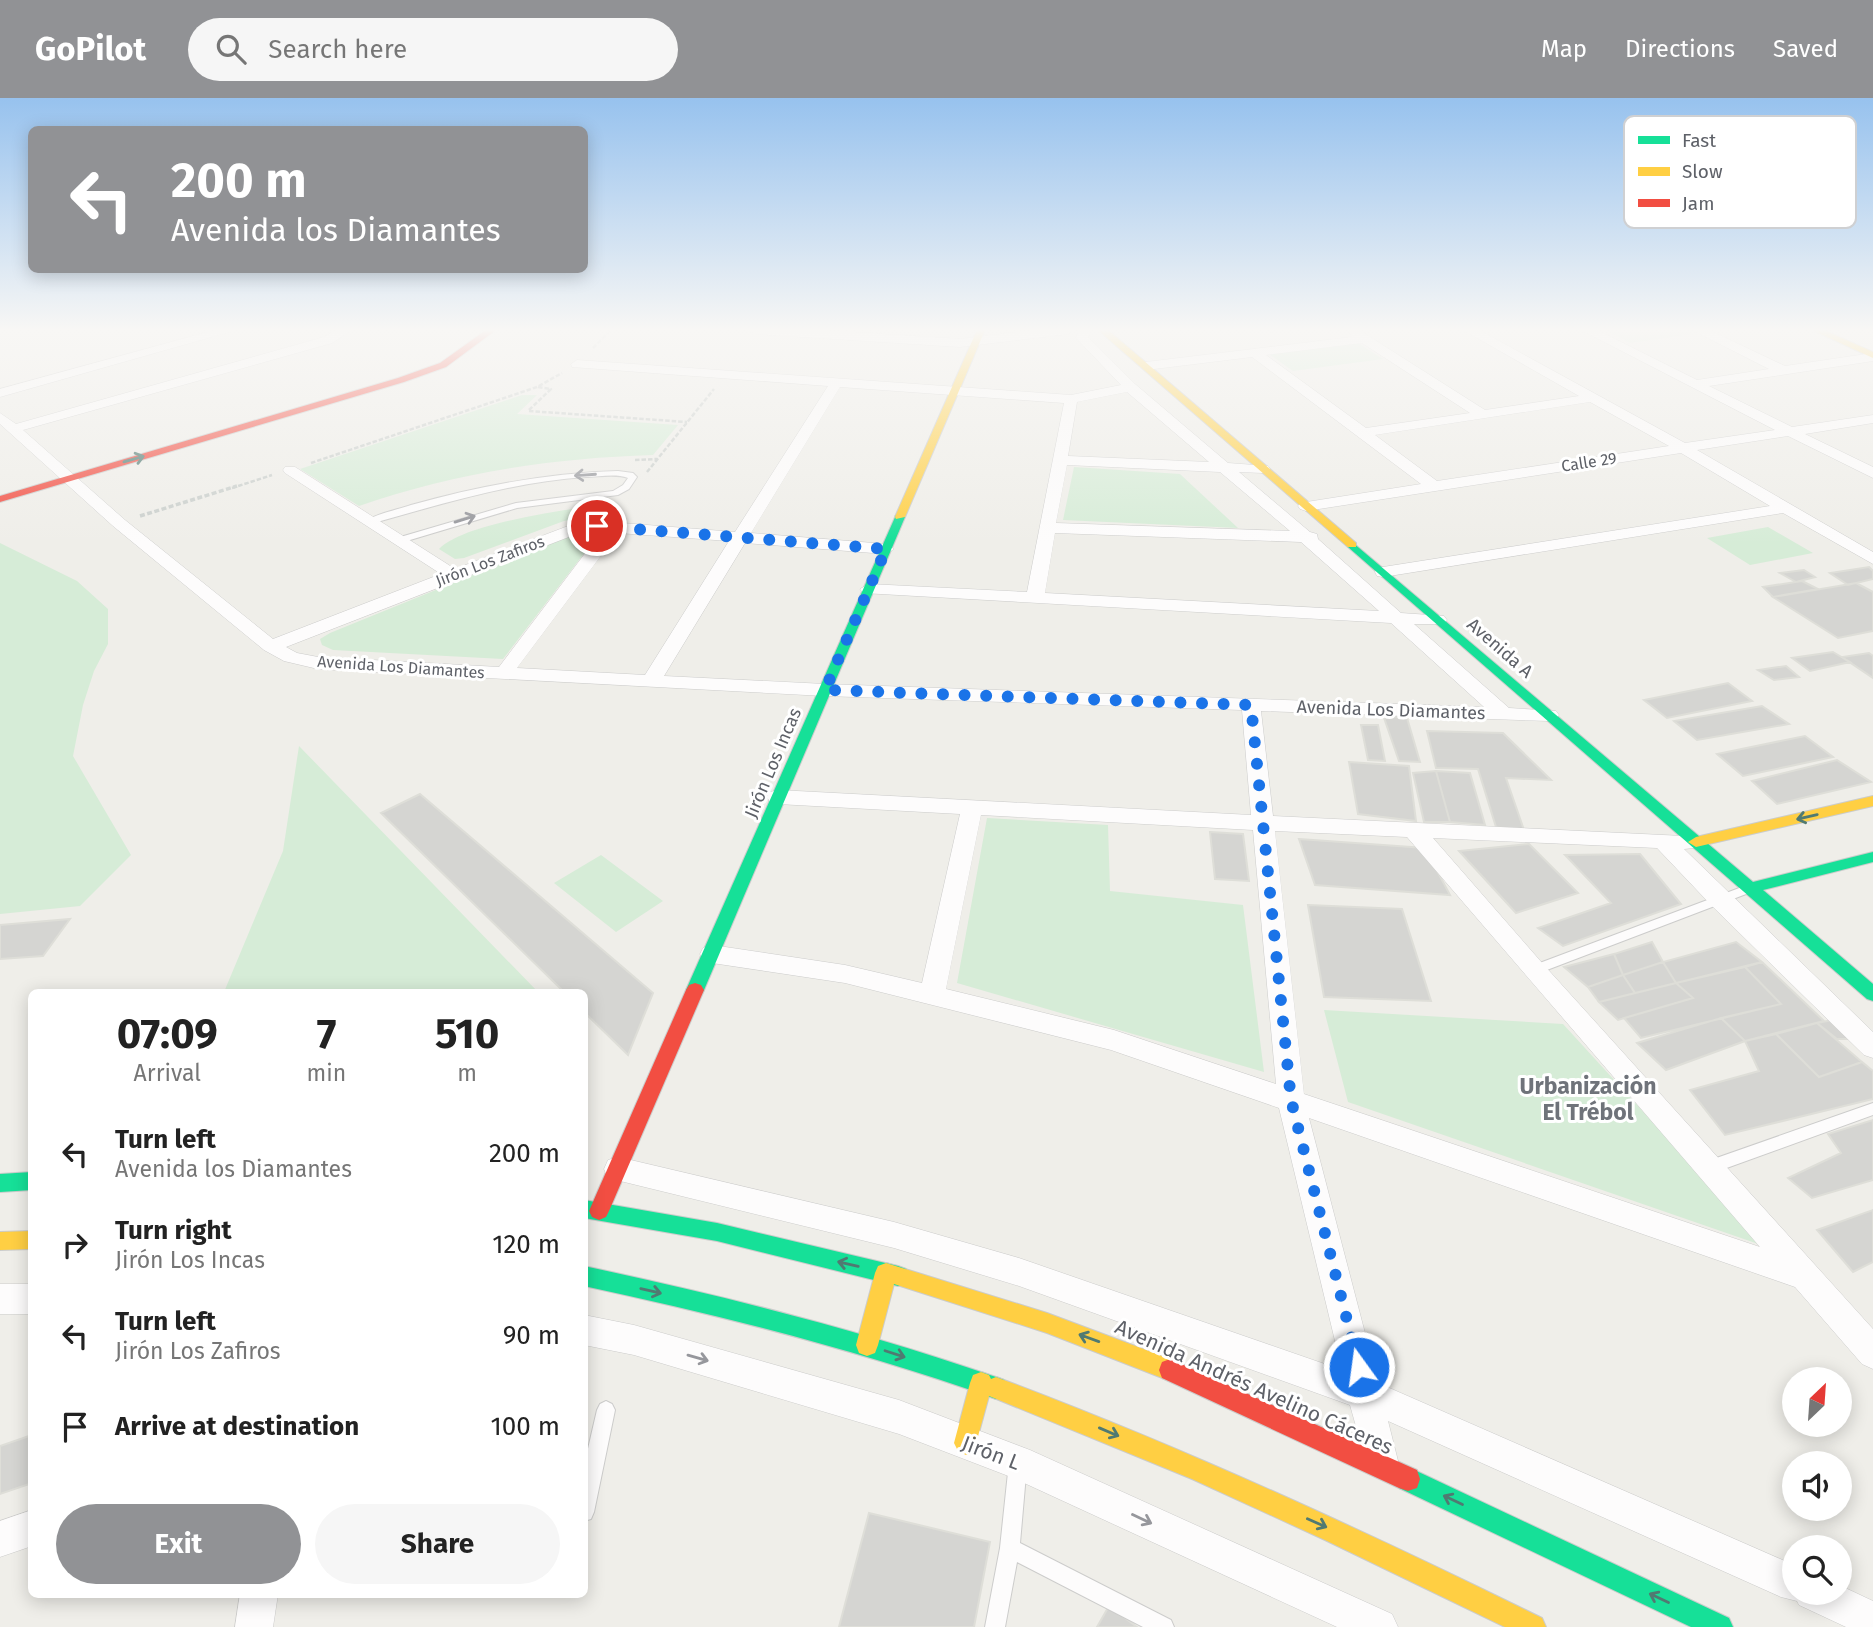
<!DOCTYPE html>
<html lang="en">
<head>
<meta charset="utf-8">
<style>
  :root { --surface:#fff; --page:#f6f6f6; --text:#222; --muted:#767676; --accent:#919295 }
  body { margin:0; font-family:"Fira Sans",sans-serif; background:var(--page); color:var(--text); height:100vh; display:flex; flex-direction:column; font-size:26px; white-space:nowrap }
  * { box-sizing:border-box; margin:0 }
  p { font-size:23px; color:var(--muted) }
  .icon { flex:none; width:38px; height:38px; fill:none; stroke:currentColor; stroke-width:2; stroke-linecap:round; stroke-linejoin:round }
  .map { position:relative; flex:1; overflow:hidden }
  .details { position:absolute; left:28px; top:891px; width:560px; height:609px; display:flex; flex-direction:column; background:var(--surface); border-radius:10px; box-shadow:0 4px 18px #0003 }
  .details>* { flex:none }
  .top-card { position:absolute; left:28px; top:28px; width:560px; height:147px; border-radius:10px; box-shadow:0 4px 18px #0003; background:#919295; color:#fff; overflow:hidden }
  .needle { width:46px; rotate:25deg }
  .controls { position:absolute; left:1782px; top:1269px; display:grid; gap:14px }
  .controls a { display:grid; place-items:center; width:70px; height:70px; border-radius:50%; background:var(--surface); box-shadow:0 4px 18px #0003; font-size:35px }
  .pin { position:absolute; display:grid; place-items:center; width:60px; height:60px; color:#fff; margin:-30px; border:4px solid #fff; border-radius:50%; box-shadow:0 2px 7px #0007 }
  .me { position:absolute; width:77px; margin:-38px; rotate:346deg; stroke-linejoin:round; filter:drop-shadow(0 0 5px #0008) }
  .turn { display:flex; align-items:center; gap:24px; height:147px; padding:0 28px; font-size:32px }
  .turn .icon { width:91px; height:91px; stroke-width:2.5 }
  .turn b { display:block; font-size:49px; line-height:60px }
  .eta { display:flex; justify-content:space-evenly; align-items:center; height:119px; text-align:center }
  .eta b { font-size:42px; font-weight:700; line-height:49px }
  .primary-button { display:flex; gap:14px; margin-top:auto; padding:14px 28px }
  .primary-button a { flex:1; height:80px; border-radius:42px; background:var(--accent); color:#fff; font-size:28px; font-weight:700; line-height:80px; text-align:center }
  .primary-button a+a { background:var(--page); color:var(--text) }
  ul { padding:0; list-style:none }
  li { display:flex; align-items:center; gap:21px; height:91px; padding:0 28px }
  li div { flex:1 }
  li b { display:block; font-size:26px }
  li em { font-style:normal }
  header { display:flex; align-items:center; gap:42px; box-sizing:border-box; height:98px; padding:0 35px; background:var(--accent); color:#fff }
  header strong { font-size:33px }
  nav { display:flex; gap:38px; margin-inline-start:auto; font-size:24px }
  .search { width:490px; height:63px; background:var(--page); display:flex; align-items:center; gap:18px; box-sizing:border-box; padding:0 24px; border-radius:38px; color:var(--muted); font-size:26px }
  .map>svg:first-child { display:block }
</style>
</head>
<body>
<header>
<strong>GoPilot</strong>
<div class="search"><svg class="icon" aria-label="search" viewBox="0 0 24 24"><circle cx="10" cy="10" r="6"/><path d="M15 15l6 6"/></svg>Search here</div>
<nav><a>Map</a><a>Directions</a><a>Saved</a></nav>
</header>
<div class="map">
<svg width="1873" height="1529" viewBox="0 0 1873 1529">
  <rect width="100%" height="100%" fill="#efeee9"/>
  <path fill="#d6ecd7" d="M1606,232H1683L1692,236L1630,245Z
    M1358,245L1383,261L1293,273L1269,256Z
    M522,297H537L517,316L678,327L653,357C552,360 454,375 359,408L300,371Z
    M1074,369L1180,376L1238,430L1063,422Z
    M605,406L611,408L601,417L564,423L464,460L455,461L439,451C464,425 566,412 605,406Z
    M1768,429L1813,455L1750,467L1707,440Z
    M585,435L599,436L503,561L333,552L322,547L320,541L330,535L561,441Z
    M0,445L77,483L108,511V546L94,573L83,607L73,658L131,757L80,808L0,816Z
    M299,648L538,894H224L283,753Z
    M987,720L1108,727L1110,793L1243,807L1264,974L957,885Z
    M601,757L663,803L616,834L554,785Z
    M1324,912L1563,926L1767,1149L1348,1004Z"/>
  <path fill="#d5d5d2" stroke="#deded8" stroke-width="2" d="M1869,469L1873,473V481L1848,487L1830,475Z
    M1804,472L1815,479L1796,484L1780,475Z
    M1802,483L1818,491L1773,499L1763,489Z
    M1856,485L1873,494V533L1838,540L1773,499Z
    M1833,554L1850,564L1810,573L1792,560Z
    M1869,555L1873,558V580L1842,559Z
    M1786,568L1799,579L1774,582L1758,572Z
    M1728,585L1752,603L1667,620L1644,602Z
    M1762,608L1789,626L1697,642L1674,623Z
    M1383,617L1407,620L1420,664L1399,663Z
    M1361,627H1378L1385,663L1368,662Z
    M1427,633L1503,635L1551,682L1506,680L1524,732L1496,729L1478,671L1436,670Z
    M1805,638L1833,659L1743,678L1717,656Z
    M1837,662L1871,684L1777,706L1752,683Z
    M1349,664L1409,668L1416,723L1358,716Z
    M1436,673L1470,675L1485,727L1450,724Z
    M1436,673L1450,724H1424L1413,675Z
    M420,696L653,895L628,957L584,914V894H564L381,715Z
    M1210,734L1243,736L1249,783L1215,781Z
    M1299,741L1425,750L1450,797L1315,787Z
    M1529,746L1578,795L1516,815L1459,753Z
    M1640,756L1681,806L1563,848L1538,830L1611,805L1565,757Z
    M1308,807L1402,811L1431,903L1324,899Z
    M70,821L43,858L0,861V827Z
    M1652,844L1663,864L1623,877L1614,856Z
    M1736,844L1762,864L1676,885L1663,864Z
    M1614,856L1623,877L1588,889L1564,869Z
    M1663,864L1676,885L1635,895L1623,877Z
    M1762,864L1824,923L1745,943L1721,920L1781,906L1745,869Z
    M1745,869L1781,906L1641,940L1624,920L1693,900L1676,885Z
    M1623,877L1635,895L1599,904L1588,889Z
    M1676,885L1693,900L1618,922L1599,904Z
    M1721,920L1745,943L1666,972L1637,945Z
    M1837,921L1858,941H1837L1817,925Z
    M1817,925L1862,964L1819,979L1776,936Z
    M1776,936L1819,979L1862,964L1873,973V1001L1725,1037L1690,992L1759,973L1745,943Z
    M1873,1022V1082L1812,1100L1788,1080L1841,1055L1828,1036Z
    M1873,1112V1164L1853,1174L1817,1132Z
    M32,1337V1385L0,1396V1348Z
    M869,1415L990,1444L974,1529H839Z
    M1109,1508L1137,1529H1097Z"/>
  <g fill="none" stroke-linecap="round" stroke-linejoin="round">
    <g stroke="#cccccb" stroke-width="2">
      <path id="lane" d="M618,373L633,375L637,379L629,391L618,397L517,410L400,445L397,444V440L516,405L613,393L623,387L628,380C615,375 599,379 586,379C511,384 442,406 370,426L366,423C378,415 397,412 411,407C479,388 548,375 618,373Z
        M1750,786L1754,787L1756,790L1754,793L1539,875H1529L1527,872L1529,869Z
        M1873,1005V1017L1710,1076L1705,1074L1702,1069L1705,1064Z
        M606,1303L612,1306L615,1312L594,1414L591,1421L584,1423V1368L597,1312L600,1306Z
        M1018,1356L1025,1358L1027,1365L1020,1445L1171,1522L1174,1529H1143L1017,1464L1005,1529H985L1000,1450L1009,1365L1011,1358Z"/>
    </g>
    <g stroke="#cccccb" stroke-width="1">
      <path id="street" d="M215,232H236L0,299V291Z
        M336,232H352L332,245L23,332L125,422L273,541L441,476L285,375L283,372L285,369H295L455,471L576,425L597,423L735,434L828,288L572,269L571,266L577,262L1071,297L1121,287L1076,240L1079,232H1091L1088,239L1135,286L1228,365L1268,368L1270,371L1263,375L1239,374L1310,434L1317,436L1318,441L1401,515L1444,518L1447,522L1444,526H1414L1509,610L1556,613L1559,617L1556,621L1549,623L1261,613L1273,718L1704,739L1707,744L1704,749L1684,751L1873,934V960L1864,957L1712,808L1657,750L1433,740L1543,866L1873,1231V1271L1862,1266L1795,1189L1309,1020L1378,1285L1794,1467V1494H1839V1487L1873,1503V1529H1846L1799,1507L1797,1503L1781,1499L1388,1323L1398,1363L1393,1375L1381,1380L1369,1375L1350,1307L1019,1188L894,1150L608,1080L604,1071L608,1062L618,1059L894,1124L1019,1160L1342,1272L1279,1010L1111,952L845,885L712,865L703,862L700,856L703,850L712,847L845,867L922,885L960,716L778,706L770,704L767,699L770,694L778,692L1251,717L1242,612L825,598L318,571L284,563L264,552L113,428L0,326V315L16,326L324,239ZM840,289L1064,305L1027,494L869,486L860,491L863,495L1391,525L1484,609L825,586L664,578L745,445L886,456L894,451L886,446L751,435ZM1127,294L1209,364L1068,358L1077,304ZM1067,367L1220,374L1290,433L1056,425ZM597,433H602L499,569L318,559L297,555L286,549L579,435ZM618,435L729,443L645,577L517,570ZM1055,435L1301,444L1379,513L1045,495ZM981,717L1253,732L1276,986L1114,932L946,891ZM1275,733L1407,739L1760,1149L1304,996Z
        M750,232H820L960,241L1034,232H1074L1068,236L960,249L756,236Z
        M1348,232H1359L1485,312L1579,298L1463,232H1479L1685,345L1775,332L1581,232H1597L1697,282L1769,271L1692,232H1709L1785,268L1873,255V263L1709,288L1792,329L1873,317V325L1805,336L1873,369V380L1788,338L1697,352L1873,454V466L1783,415L1383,479L1377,478L1375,474L1377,470L1383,469L1770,408L1681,355L1306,413L1300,411L1298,408L1300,405L1421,386L1252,259L1146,272L1140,268L1146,264L1352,239ZM1362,245L1470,315L1366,330L1266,257ZM1590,304L1669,348L1437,383L1375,337Z
        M0,1186H32V1216H0Z
        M584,1217L634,1227L899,1302L1030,1352L1392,1516L1398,1529H1337L1011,1379L899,1336L634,1257L584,1247Z
        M32,1412V1448L0,1459V1423Z
        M240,1496H278L273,1529H235Z"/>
    </g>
    <g stroke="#cbcccb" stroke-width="2">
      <path id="fast" d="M896,417L905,419L704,892L701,897H689L686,892Z
        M1352,444L1753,784L1873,754V764L1763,792L1873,886V903L1867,901L1348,449V445Z
        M32,1074V1092L0,1094V1076Z
        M584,1102L717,1125L898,1168L906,1171L909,1178L906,1185L898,1188L717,1143L584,1120Z
        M584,1168C724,1198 861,1232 996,1279L1004,1282L1007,1290L1004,1298L996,1301C861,1253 724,1218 584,1188Z
        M1408,1369L1729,1520L1733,1529H1691L1399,1390L1396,1381L1399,1372Z"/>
    </g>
    <g stroke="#cbcccb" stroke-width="2">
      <path id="slow" d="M977,232H985L905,419L896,421L895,419Z
        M1098,232H1108L1356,445V449H1348Z
        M1812,232H1824L1873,254V260Z
        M1873,698V708L1696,749L1688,744L1696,739Z
        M32,1133V1151L0,1152V1134Z
        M886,1165L1047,1215L1178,1264L1181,1272L1178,1280L1170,1283L1047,1235L894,1186L878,1247L875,1255L867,1258L859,1255L856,1247L875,1175L878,1168Z
        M981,1274L989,1277L991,1281L996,1279C1183,1349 1363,1432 1542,1520L1546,1529H1505L1325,1442L1192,1381L989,1298L974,1353L966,1357L958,1353L954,1345L970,1285L973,1277Z"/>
    </g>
    <g stroke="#cbcccb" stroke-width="2">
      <path id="jam" d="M486,232H496L446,269L404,284L0,404V398L398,280L440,265Z
        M695,885L701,887L704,892L609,1113L606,1119L599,1122L592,1119L589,1113L686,892L689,887Z
        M1170,1261L1417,1372L1420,1381L1417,1390L1408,1393L1399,1390L1162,1280L1159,1272L1162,1264Z"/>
    </g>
    <path stroke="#cacfcc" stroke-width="2.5" stroke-dasharray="4.5 2" stroke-linecap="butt" d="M593,250L611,232
      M529,312L551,291L538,289
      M529,313L687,324
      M635,362L657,361
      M311,365L537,289L562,275
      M647,374L714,291
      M232,390L272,377"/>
    <path stroke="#cacfcc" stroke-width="3.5" stroke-dasharray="5 2.5" stroke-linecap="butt" d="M140,418L237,388"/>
    <use href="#lane" fill="#fdfcfc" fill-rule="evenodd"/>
    <use href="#street" fill="#fdfcfc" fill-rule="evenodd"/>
    <use href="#fast" fill="#16e098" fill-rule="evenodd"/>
    <use href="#slow" fill="#ffcf43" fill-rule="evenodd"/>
    <use href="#jam" fill="#f24e42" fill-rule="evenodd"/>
  </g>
  <defs><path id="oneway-shaft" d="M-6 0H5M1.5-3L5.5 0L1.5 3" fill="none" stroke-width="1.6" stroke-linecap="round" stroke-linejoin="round" transform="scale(1.75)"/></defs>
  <g stroke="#507a72">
    <use href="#oneway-shaft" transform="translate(134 361) rotate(-16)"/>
    <use href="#oneway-shaft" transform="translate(1807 719) rotate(167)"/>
    <use href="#oneway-shaft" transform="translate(848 1166) rotate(-167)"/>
    <use href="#oneway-shaft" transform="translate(651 1193) rotate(13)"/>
    <use href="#oneway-shaft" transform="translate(1089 1240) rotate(-160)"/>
    <use href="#oneway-shaft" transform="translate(895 1256) rotate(18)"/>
    <use href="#oneway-shaft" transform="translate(1109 1334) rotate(23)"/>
    <use href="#oneway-shaft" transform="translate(1453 1402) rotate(-155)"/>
    <use href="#oneway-shaft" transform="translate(1317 1425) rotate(24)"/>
    <use href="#oneway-shaft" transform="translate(1659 1500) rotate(-155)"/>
  </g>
  <g stroke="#96979c">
    <use href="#oneway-shaft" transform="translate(585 377) rotate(176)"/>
    <use href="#oneway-shaft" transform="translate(465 421) rotate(-17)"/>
    <use href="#oneway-shaft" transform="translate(698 1260) rotate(16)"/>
    <use href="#oneway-shaft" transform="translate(1142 1421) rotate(25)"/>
  </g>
  <linearGradient id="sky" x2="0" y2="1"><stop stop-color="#97c2ee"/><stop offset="0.52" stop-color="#f8f7f5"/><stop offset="1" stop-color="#f8f7f5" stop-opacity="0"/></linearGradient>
  <rect width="1873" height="446" fill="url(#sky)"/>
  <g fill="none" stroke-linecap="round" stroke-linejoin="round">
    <path stroke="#1a73e8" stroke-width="12" stroke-dasharray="0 21.6" d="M597,428L886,451L825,592L1251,607L1291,1002L1359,1269"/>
  </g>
  <g text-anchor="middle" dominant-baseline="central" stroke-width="6" stroke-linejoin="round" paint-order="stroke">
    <g font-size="16" fill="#5e6168" stroke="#fff">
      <text transform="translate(1589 364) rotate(-9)">Calle 29</text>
      <text transform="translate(490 463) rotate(-21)">Jirón Los Zafiros</text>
      <text transform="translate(401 569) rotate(4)">Avenida Los Diamantes</text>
    </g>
    <g font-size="18" fill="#5e6168" stroke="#fff">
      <text transform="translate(1500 550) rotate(41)">Avenida A</text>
      <text transform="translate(1391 612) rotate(2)">Avenida Los Diamantes</text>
      <text transform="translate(773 665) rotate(-67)">Jirón Los Incas</text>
    </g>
    <g font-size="21" fill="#5e6168" stroke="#fff">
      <text transform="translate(1254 1289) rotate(24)">Avenida Andrés Avelino Cáceres</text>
      <text transform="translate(991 1355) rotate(21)">Jirón L</text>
    </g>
    <g font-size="23" font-weight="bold" fill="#6f737a" stroke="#fff">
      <text x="1588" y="988">Urbanización<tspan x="1588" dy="26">El Trébol</tspan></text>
    </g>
  </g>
  <rect x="1624" y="18" width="232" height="112" rx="10" fill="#fff" stroke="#cfd0d2" stroke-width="2"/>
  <rect x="1638" y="38" width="32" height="8" fill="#16e098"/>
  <rect x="1638" y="69" width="32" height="9" fill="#ffcf43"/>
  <rect x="1638" y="101" width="32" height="8" fill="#f24e42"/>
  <g font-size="19" fill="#5e6168">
    <text x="1682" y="49">Fast</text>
    <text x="1682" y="80">Slow</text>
    <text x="1682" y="112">Jam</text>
  </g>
</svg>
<div class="controls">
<a><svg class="needle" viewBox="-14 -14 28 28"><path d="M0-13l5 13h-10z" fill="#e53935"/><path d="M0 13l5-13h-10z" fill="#767676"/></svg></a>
<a><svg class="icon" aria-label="sound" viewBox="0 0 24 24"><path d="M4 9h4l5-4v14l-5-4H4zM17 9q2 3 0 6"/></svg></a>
<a><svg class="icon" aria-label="search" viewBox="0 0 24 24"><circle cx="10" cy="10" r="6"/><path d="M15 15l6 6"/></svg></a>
</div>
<div class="pin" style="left:597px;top:428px;background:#d93025"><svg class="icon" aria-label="arrive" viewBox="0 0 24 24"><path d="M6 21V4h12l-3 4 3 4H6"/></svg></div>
<svg class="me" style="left:1359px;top:1269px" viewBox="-20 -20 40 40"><circle r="17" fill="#1a73e8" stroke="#fff" stroke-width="3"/><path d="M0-11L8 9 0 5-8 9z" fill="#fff"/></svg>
<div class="top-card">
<div class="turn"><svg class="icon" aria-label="left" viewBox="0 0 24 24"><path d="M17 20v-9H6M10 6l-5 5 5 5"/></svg><div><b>200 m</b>Avenida los Diamantes</div></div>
</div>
<section class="details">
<div class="eta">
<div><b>07:09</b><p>Arrival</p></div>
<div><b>7</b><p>min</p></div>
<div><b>510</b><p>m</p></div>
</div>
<ul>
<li><svg class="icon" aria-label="left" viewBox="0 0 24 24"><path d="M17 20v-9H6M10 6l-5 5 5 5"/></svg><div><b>Turn left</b><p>Avenida los Diamantes</p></div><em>200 m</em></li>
<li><svg class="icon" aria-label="right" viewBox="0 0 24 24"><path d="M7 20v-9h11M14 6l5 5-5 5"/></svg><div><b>Turn right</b><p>Jirón Los Incas</p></div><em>120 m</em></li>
<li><svg class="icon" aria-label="left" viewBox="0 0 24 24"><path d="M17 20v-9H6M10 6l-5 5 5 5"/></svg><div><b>Turn left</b><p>Jirón Los Zafiros</p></div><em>90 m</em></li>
<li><svg class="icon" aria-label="arrive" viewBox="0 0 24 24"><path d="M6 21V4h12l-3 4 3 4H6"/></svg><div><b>Arrive at destination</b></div><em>100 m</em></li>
</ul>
<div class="primary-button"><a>Exit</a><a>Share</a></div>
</section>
</div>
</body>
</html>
